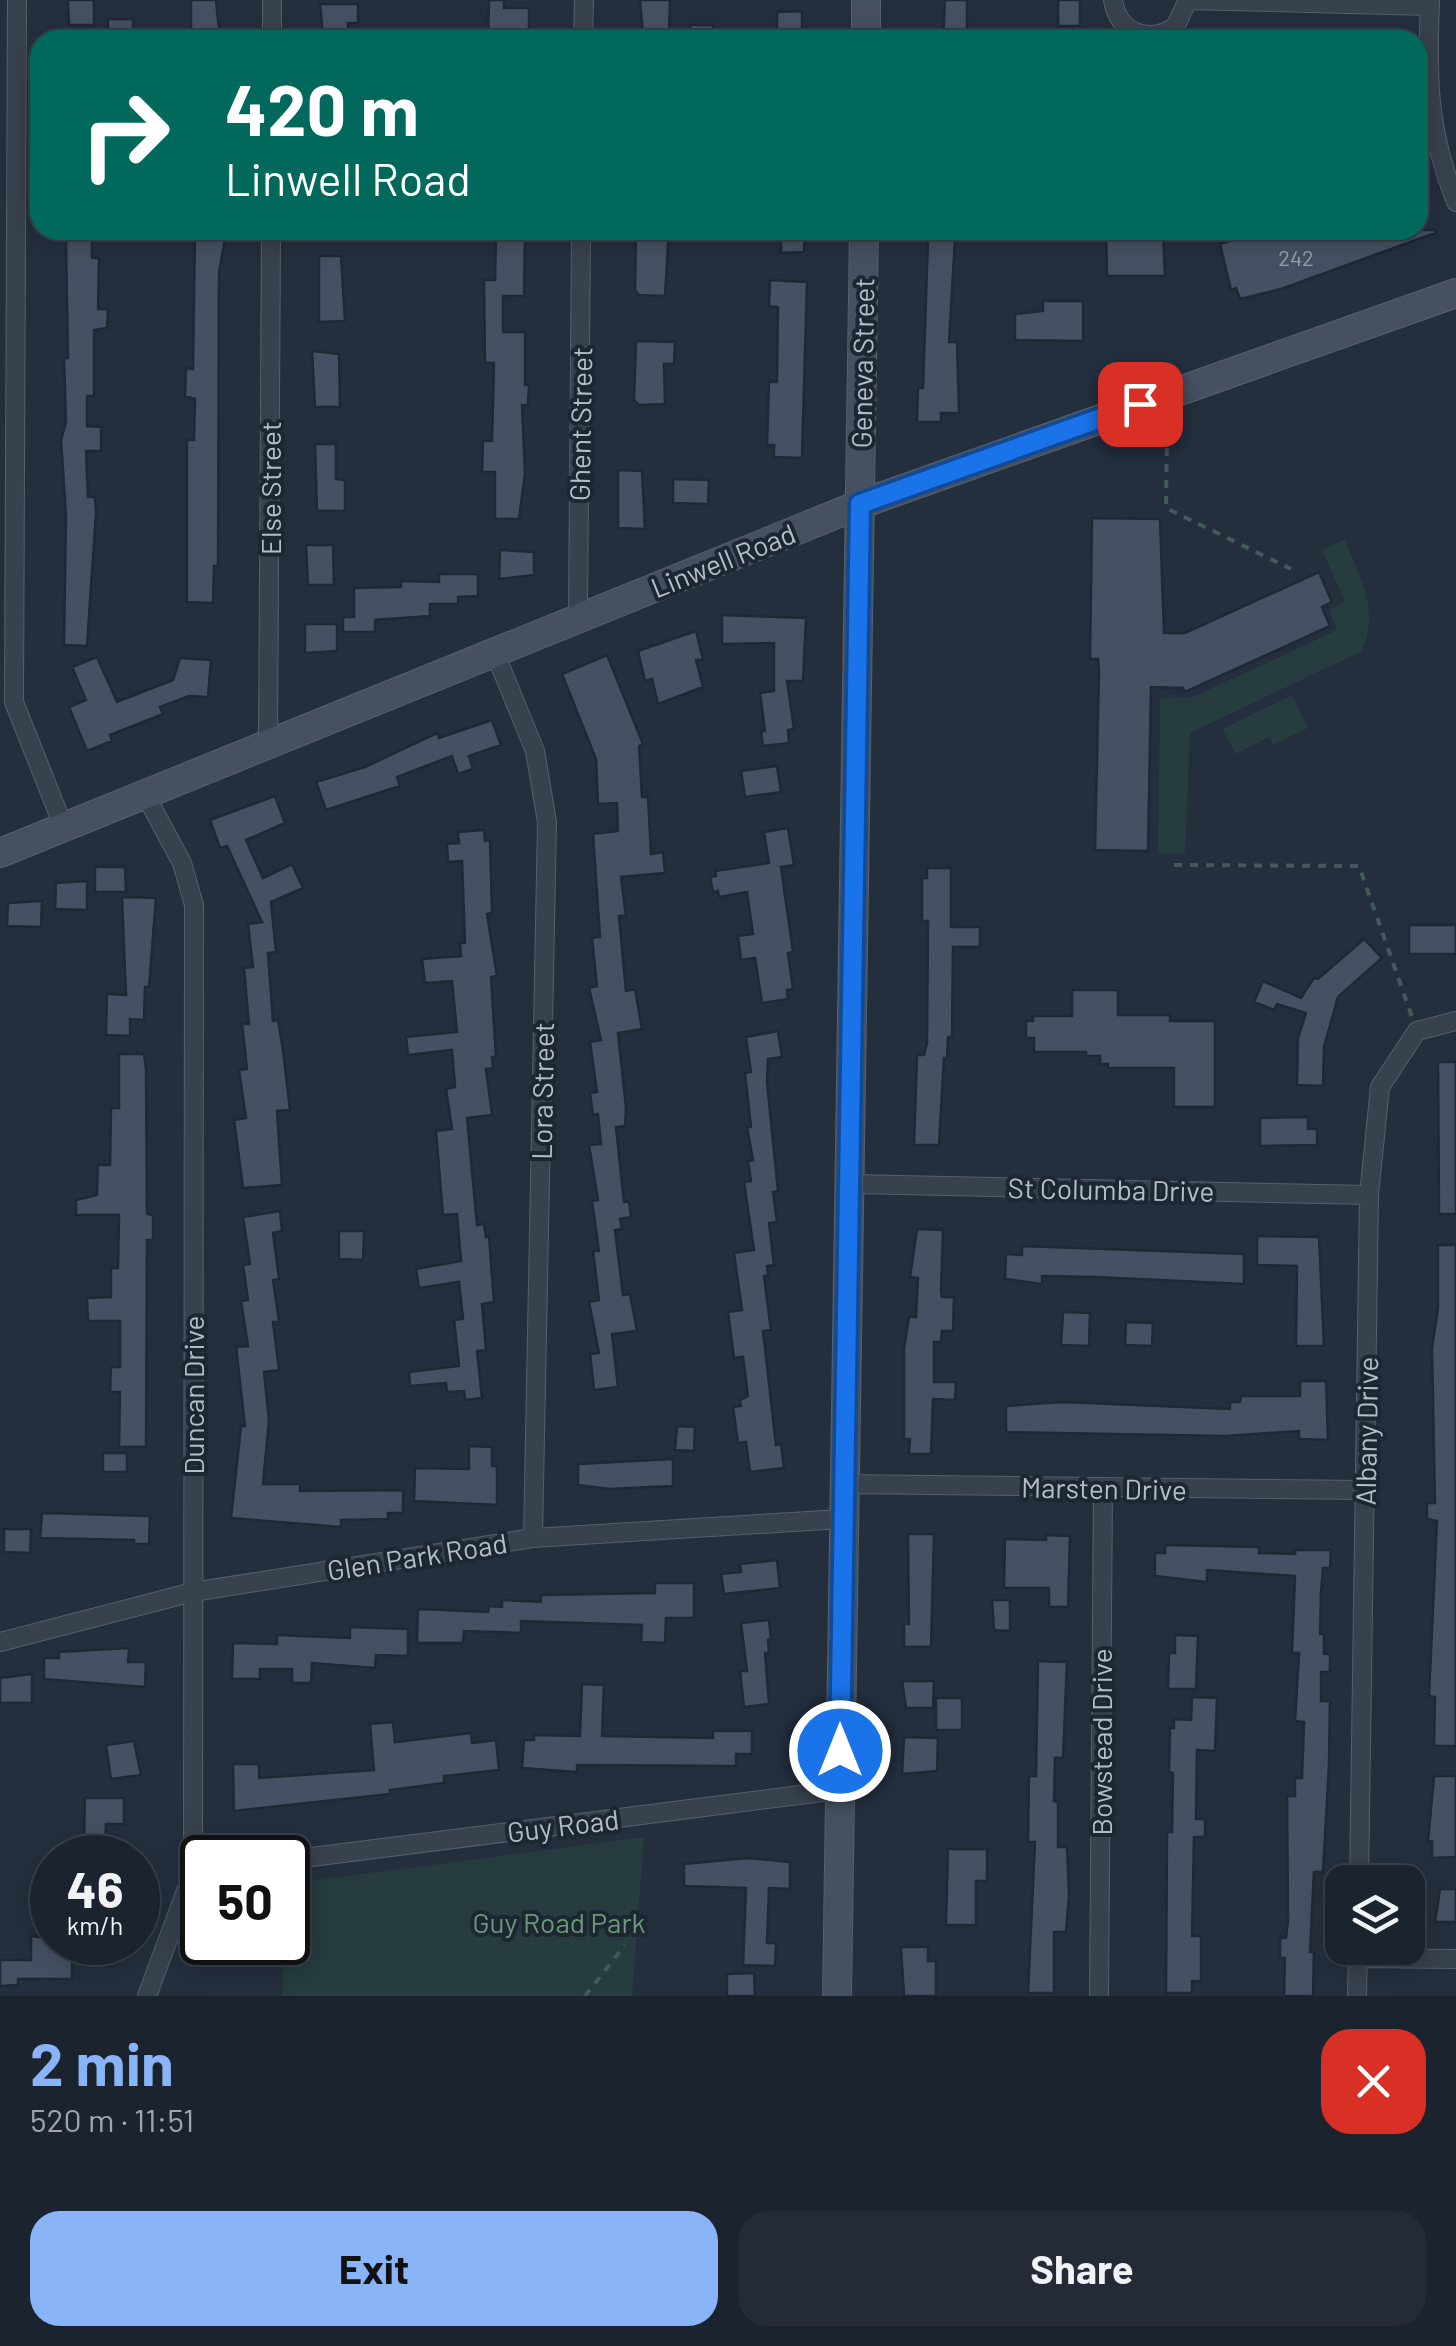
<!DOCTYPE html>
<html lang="en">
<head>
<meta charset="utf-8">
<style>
  :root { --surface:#1b232e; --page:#242b36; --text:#f1f3f6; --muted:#a0a4aa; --line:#39404a; --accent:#8ab4f8 }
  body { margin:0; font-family:Barlow,sans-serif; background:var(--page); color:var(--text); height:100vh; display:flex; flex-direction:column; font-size:38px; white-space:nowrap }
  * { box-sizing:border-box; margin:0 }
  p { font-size:32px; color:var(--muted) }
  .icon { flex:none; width:55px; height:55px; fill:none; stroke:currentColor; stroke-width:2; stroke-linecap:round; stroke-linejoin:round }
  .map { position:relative; height:1996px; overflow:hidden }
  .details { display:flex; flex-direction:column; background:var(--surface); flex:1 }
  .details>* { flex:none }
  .banner { position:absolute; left:30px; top:30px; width:1398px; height:210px; border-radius:30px; box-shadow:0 5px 25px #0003,0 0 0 2px var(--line); background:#00695c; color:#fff; overflow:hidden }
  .tools { position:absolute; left:1325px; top:1865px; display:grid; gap:20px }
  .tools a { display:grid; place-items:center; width:100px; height:100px; border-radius:20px; background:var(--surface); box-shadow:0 5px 25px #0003,0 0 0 2px var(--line); font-size:50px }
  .speed { position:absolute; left:30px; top:1835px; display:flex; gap:20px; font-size:50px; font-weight:700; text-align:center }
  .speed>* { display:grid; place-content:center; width:130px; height:130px; border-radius:50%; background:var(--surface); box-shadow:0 5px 25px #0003,0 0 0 2px var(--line); line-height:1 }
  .speed small { font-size:25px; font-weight:400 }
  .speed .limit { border:5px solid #111; border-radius:15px; background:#fff; color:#111 }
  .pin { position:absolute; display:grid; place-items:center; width:85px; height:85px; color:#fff; margin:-42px; border-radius:20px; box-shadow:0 5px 15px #0006 }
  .me { position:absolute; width:110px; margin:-55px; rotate:0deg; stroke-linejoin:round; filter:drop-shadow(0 0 8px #0008) }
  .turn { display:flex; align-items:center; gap:35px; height:210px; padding:0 30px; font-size:45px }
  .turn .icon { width:130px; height:130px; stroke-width:2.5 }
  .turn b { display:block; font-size:70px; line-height:85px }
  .round { display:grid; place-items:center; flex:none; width:105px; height:105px; border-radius:30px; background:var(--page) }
  .head { display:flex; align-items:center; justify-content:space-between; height:170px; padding:0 30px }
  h1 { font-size:60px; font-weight:700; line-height:75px; color:var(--accent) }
  .cta { display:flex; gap:20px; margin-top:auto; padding:20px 30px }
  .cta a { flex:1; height:115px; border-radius:30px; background:var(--accent); color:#111; font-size:40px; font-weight:700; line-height:115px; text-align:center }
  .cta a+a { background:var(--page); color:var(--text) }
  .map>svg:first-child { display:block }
</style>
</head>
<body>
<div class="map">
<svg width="1456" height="1996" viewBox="0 0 1456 1996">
  <rect width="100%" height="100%" fill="#242f3e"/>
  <path fill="#263c3f" d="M1345,539C1360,580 1380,608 1362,651L1190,733L1185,853L1158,854L1160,698L1194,697L1337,630L1329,610L1345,602L1322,550Z
    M1292,695L1308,728L1273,745L1269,737L1235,754L1223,729Z
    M644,1837L632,1996H282L288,1884Z"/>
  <path fill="#455162" stroke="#1f2835" stroke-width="2.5" d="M68,0H94V25H69Z
    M191,0H216L220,39H191Z
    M489,0H504V8H529V39H488Z
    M640,0H670L669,35H643Z
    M945,0H967V40H943Z
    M1058,0H1080V26H1058Z
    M320,4H358V23H348V34H323Z
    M802,11V40H777V12Z
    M108,19H133V40L108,39Z
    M690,25H713L714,40H691Z
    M636,230H669L665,296L639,295L635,290Z
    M781,230H805L804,252L781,253Z
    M1106,230H1163L1165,276H1107Z
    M1266,230H1435V233L1281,289L1240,299L1236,288L1231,290L1220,244Z
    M503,232L525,233L524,296H503V332H525V385H529L528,405H522L525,473L519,519H495V472H482L483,441H492L494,363H485L484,280H495L496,236Z
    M195,233L226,234L219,272L218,566H214L213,603L187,602V440H194L195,399L185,396L186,368L193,369Z
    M92,234V258H99L98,309H108L107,328L94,330V396H87V426L101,427V451H86L88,497H95L96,513L87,646L64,645L66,516L61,440L66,422L64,358H68L66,244L69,235Z
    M928,239H955L949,342H957L959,413H941V422H917L918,388H923Z
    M319,256H341L345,321L319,322Z
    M770,280L807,282L802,458L774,457V445H767L769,382H777L778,307L769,306Z
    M1043,301H1083V341L1015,340V314L1043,311Z
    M636,341L675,342L674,364H664L665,404L639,405L634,400Z
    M312,351L339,354L340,407H315Z
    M315,444H336V479L345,480V511H317Z
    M618,470L642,471L645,529L618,528Z
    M673,479L709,480L708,504L673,503Z
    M1092,518L1160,519L1164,633H1185L1319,572L1332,602L1322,607L1330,626L1185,692L1183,688L1151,687L1148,851L1095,850L1099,671L1098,659H1090Z
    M306,545H333L334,585H308Z
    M500,550L534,552V575L499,579Z
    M439,574H478V596L458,597V604H430V616L375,620V632H343V617H354V588L401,587V581L439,582Z
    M722,615L806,618L803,681H787L794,729L788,730L789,743L763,746L761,731H765L760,693L774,691V643L722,644Z
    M305,624H337V651L305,653Z
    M696,631L703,660H696L703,687L658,704L652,679L645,681L638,651Z
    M607,655L643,744L639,746L642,797H648L651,854L663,852L665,873L621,877L626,916H619L626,991L635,989L642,1029L618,1033L626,1107L625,1126L616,1127L624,1202L629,1201L631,1217L620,1219L622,1229L615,1230L623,1295L630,1294L637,1331L612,1334L618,1387L594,1390L590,1354L599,1353L589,1302L599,1300L593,1251H599L592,1201L598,1200L589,1145L601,1144L598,1114L593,1115L590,1093L597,1092L590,1042L601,1040L589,988L597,986L592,938L600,937L593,834L618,831L617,803L598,804L596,759L562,674Z
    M97,657L117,702L173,680L180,658L211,660L208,697L189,696L160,707L163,714L110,735L112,741L87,751L69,707L86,700L72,667Z
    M492,720L501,745L469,756L473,769L458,774L452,756L397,777L400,786L326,810L316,782L365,767L437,733L439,738Z
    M777,766L781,792L745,797L741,771Z
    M275,796L285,823L246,840L263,878L292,864L303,888L271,902L276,952L268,953L273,1021L278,1020L283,1050L290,1110L277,1111L282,1185L243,1188L234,1120L246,1118L239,1070L247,1069L242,1024H249L244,968L253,967L248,924L262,922L227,846L220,848L210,820Z
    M788,828L794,865L781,867L793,952L788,953L793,989L787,990L788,999L762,1003L755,958L741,960L738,936L753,934L747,892L719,897L718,891L713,892L710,877L716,876L715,871L769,863L764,832Z
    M484,830L485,841L490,840L492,913L487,914L497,976L491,977L496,1057H492L493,1068L486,1069L492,1115L467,1118L477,1225L484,1224L486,1237L489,1236L494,1302L482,1304L486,1350L477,1351L482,1398L465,1400L464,1391L447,1392L446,1383L410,1386L409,1372L459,1366L454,1320L463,1319L459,1282L419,1288L416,1269L461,1261L457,1214L443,1215L436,1131L452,1129L446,1089L455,1087L452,1050L408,1055L406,1037L457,1032L452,981L425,983L422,959L461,956L460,943H465L462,861L448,862L447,844L459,843L458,832Z
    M95,867H125L126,892H95Z
    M927,868H951V927H980V947H953L952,1037H948L947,1058H944L939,1145H914L917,1055H924L927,1043L928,921H922V878H927Z
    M87,881V910L55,909L56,883Z
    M122,897L156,898L149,987H145L144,1020L130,1019V1036L106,1035L107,994L126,995Z
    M42,901L41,927L7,926L8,903Z
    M1409,925H1456V954H1409Z
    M1364,939L1382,958L1338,997L1324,1047L1323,1086L1297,1085L1298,1038L1306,1013L1277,1004L1274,1010L1254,1002L1263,981L1301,998L1314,978L1318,979Z
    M1072,990H1118V1015H1170V1021H1215V1107H1174V1068H1108V1064H1100V1056H1086V1052H1034V1038H1026V1021H1033V1016H1072Z
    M778,1031L782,1057L768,1059L767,1082L778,1191L773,1192L777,1222L769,1223L774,1265L767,1266L768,1276H764L771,1330L763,1331L776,1445L781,1444L784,1468L750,1472L746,1442L738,1443L733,1407L741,1406L740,1400L748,1396L743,1357L734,1358L728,1312L742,1310L734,1253L754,1250L744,1182L751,1181L748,1161L753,1160L747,1127H751L745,1073L751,1072L746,1037Z
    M119,1054H144L146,1068L147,1214L153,1215V1240H147L146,1447H119L120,1392H110L111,1367H120V1321H88L87,1298L111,1297V1268H118L119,1215H76V1200L97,1195L98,1165H110L111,1108H119Z
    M1438,1062H1456V1214H1439Z
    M1308,1117V1129H1317V1145L1260,1146V1118Z
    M280,1211L282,1231L273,1233L279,1279L273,1280L279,1322H273L279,1370L264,1372L269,1420L263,1484H300V1491L403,1490V1513H388V1519L341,1520V1527L231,1518L241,1426H245L236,1347L248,1346L241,1301L248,1300L243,1265L250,1264L243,1217Z
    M917,1229L943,1230L941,1291L942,1297H954L953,1331H942L941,1342H934V1382H956L955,1400L933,1399L931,1454H909L910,1439H904V1348L909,1317H916L918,1278L910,1277Z
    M339,1231H364L363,1260L339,1259Z
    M1257,1236L1319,1237L1324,1346H1296L1297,1266L1257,1265Z
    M1438,1245H1456V1746H1434L1435,1697L1429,1696L1437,1521L1427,1519V1503H1435L1432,1348L1438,1308Z
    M1022,1246L1244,1254V1284L1096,1277L1042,1276V1284L1005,1279L1006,1254L1022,1255Z
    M1063,1312L1090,1313L1089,1346L1061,1345Z
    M1126,1322L1153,1323L1152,1346L1125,1345Z
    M1300,1381H1326L1328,1440L1299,1439V1431L1225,1436L1006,1432V1406L1062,1402L1230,1409V1402H1240L1241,1396H1300Z
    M677,1426L695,1427L694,1451L675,1450Z
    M469,1446L492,1447V1466H497V1505L414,1501L415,1468L469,1469Z
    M103,1453H127V1472H103Z
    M673,1459V1486L609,1489L578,1485V1464Z
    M42,1513L150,1516L149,1544H134V1540L40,1538Z
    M4,1529H31L30,1553L4,1552Z
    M908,1534H934L931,1647H904V1624H909Z
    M1046,1535L1070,1536L1068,1607H1049V1588H1004L1005,1539L1046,1540Z
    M1165,1545L1259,1547V1553L1295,1554V1550H1331L1330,1568H1323L1321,1593L1320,1634H1324V1654H1330V1672H1321V1701H1330L1329,1764L1323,1872H1314L1310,1952H1314L1313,1996H1284L1285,1958H1280V1938H1286L1288,1920L1287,1796H1295V1778H1302L1304,1722L1295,1721L1299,1653H1292L1295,1576L1207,1570V1582L1155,1576V1553H1165Z
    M777,1560L780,1588L724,1594L721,1574L741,1572L740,1564Z
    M655,1583H694V1618H666L665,1643L641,1642L642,1625L521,1621V1633L464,1631L463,1643H417L418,1609L488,1612L489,1606L502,1607V1600L541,1602V1595L655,1593Z
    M992,1600H1010V1631L994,1630Z
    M769,1620L771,1640H768L769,1653H765L769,1704L744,1707L740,1671H747L741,1623Z
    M350,1627L408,1629V1656L376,1655L375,1668L312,1663L311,1683H292V1669H260V1679H232L233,1643L277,1644V1635L350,1638Z
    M1175,1635L1198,1636L1196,1689H1168L1169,1653H1175Z
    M129,1648L128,1662H146L145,1687L44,1679V1658H59V1652Z
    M1038,1661L1067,1662L1063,1758H1055L1054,1801L1058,1802V1847H1067L1069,1895L1066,1932H1054V1993H1028L1035,1842H1028L1029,1776H1036Z
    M32,1674V1703H0V1678Z
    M902,1681H934L933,1708H906Z
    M582,1684L604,1685L602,1736L713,1738V1731H752V1754H736V1766L577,1765V1772L522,1768L524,1740H534V1735L580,1736Z
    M1192,1697L1217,1698L1215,1751L1197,1750L1196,1819H1205V1837H1194L1192,1936H1201V1981H1192V1993H1166L1167,1832H1172L1173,1773L1169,1772L1170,1728H1174V1719L1191,1720Z
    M936,1698H962V1730H936Z
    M393,1722L395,1742L471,1733L472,1743L496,1740L499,1770L444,1776V1783L390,1790V1794L234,1811L233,1764H259V1778L374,1770L370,1724Z
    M904,1737L938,1738L937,1771L902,1774Z
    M134,1741L141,1775L111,1779L106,1745Z
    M1434,1776H1456V1857L1432,1858V1841L1428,1842Z
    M85,1798H124V1824H106L105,1858H69L70,1842L79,1843V1837H84Z
    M948,1849H987V1881H976V1925H946Z
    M748,1858L790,1862V1889L769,1888L767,1943H776L775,1966L743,1965L746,1888L684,1886V1864Z
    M1440,1889H1456V1922H1435Z
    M31,1936L72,1942V1979H18V1985L0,1986V1960H31Z
    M901,1947H928V1961H936V1996H904Z
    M754,1973L755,1996H727V1974Z"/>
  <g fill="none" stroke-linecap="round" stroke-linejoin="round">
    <g stroke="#565f6c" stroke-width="20">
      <path id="street" d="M17,0L14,702L64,828
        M1113,0C1118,33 1148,44 1175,27L1188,0
        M1188,0L1430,6
        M1430,0C1427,77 1427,129 1456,202
        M272,40V0
        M583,40L584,0
        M578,618L581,230
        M495,653L535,751L547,822L533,1538
        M268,745L271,230
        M146,796L182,863L194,905L193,1872L147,1996
        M852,1184L1369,1195
        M843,1484L1365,1490
        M0,1642L193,1592L533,1538L841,1519
        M288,1860L839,1790
        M1359,1882L1369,1195L1380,1087L1417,1031L1456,1021
        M1358,1958L1456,1959
        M1099,1996L1103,1488
        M1357,1996L1358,1948"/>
    </g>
    <g stroke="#565f6c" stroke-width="30">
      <path id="secondary" d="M866,40V0
        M0,853L861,504L1456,293
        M837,1996L864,230"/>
    </g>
    <path stroke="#44595c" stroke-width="4" stroke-dasharray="8 8" stroke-linecap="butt" d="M1167,432L1166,508L1291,569
      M1174,865L1359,866L1412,1017
      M585,1996L625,1945"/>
    <use href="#street" stroke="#38414e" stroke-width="18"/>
    <use href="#secondary" stroke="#465061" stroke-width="28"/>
  </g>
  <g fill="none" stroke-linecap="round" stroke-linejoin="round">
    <g stroke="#114b97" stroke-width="25">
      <path id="route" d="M840,1751L860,504L1140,404"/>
    </g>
    <use href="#route" stroke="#1a73e8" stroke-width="18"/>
  </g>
  <g text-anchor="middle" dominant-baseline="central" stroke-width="8" stroke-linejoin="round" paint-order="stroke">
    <g font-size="22" fill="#98a1af">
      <text x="1296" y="257">242</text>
    </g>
    <g font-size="28" fill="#b4bcc9" stroke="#1d2633">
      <text transform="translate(862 363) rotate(-89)">Geneva Street</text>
      <text transform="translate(580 424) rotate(-89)">Ghent Street</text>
      <text transform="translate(270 488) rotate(-90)">Else Street</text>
      <text transform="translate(723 560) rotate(-22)">Linwell Road</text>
      <text transform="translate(542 1091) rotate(-89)">Lora Street</text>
      <text transform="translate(1111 1189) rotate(1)">St Columba Drive</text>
      <text transform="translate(193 1395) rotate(-90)">Duncan Drive</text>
      <text transform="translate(1366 1431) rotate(-89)">Albany Drive</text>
      <text transform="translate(1104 1488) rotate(1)">Marsten Drive</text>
      <text transform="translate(417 1556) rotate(-9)">Glen Park Road</text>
      <text transform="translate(1101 1742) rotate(-90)">Bowstead Drive</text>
      <text transform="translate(563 1825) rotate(-7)">Guy Road</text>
    </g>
    <g font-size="28" fill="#6b9a76" stroke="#1d2633">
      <text x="559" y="1922">Guy Road Park</text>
    </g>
  </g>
</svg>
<div class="tools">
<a><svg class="icon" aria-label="layers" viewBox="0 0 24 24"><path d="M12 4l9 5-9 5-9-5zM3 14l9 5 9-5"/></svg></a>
</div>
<div class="speed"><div>46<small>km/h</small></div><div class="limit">50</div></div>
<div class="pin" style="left:1140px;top:404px;background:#d93025"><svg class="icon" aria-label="arrive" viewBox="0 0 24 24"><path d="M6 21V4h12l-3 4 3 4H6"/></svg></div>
<svg class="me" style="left:840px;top:1751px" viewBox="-20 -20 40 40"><circle r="17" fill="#1a73e8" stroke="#fff" stroke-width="3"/><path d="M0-11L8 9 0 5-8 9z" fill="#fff"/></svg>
<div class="banner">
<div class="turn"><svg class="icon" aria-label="right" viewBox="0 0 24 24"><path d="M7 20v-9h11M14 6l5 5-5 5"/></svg><div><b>420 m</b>Linwell Road</div></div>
</div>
</div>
<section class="details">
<div class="head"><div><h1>2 min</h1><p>520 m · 11:51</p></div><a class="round" style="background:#d93025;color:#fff"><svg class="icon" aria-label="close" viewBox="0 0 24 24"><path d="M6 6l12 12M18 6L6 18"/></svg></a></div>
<div class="cta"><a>Exit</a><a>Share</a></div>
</section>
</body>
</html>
